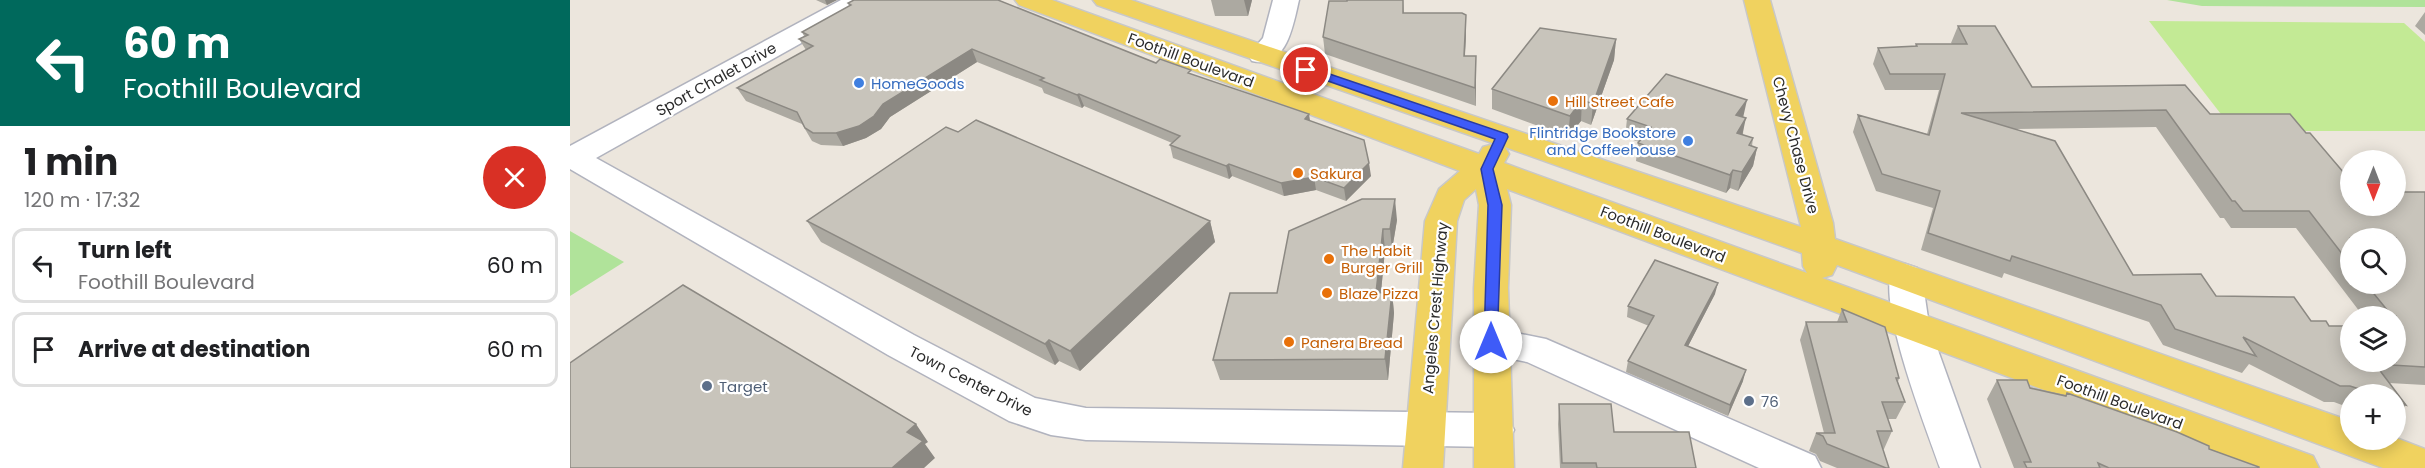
<!DOCTYPE html>
<html lang="en">
<head>
<meta charset="utf-8">
<style>
  :root { --surface:#fff; --page:#f2f2f2; --text:#202124; --muted:#757577; --line:#e0e0e0 }
  body { margin:0; font-family:Poppins,sans-serif; background:var(--page); color:var(--text); height:100vh; display:flex; flex-direction:column; font-size:22px; white-space:nowrap }
  * { box-sizing:border-box; margin:0 }
  p { font-size:20px; color:var(--muted) }
  .icon { flex:none; width:33px; height:33px; fill:none; stroke:currentColor; stroke-width:2; stroke-linecap:round; stroke-linejoin:round }
  .map { position:relative; flex:1; overflow:hidden }
  .side { display:flex; flex-direction:column; background:var(--surface); width:570px }
  .side>* { flex:none }
  .guide { background:#00695c; color:#fff; overflow:hidden }
  .needle { width:39px; rotate:180deg }
  .controls { position:absolute; left:1770px; top:150px; display:grid; gap:12px }
  .controls a { display:grid; place-items:center; width:66px; height:66px; border-radius:50%; background:var(--surface); box-shadow:0 3px 15px #0003; font-size:30px }
  .pin { position:absolute; display:grid; place-items:center; width:51px; height:51px; color:#fff; margin:-26px; border:3px solid #fff; border-radius:50%; box-shadow:0 2px 6px #0007 }
  .me { position:absolute; width:66px; margin:-33px; rotate:0deg; stroke-linejoin:round; filter:drop-shadow(0 0 4px #0008) }
  .turn { display:flex; align-items:center; gap:21px; height:126px; padding:0 24px; font-size:27px }
  .turn .icon { width:78px; height:78px; stroke-width:2.5 }
  .turn b { display:block; font-size:42px; line-height:51px }
  .round { display:grid; place-items:center; flex:none; width:63px; height:63px; border-radius:32px; background:var(--page) }
  .head { display:flex; align-items:center; justify-content:space-between; height:102px; padding:0 24px }
  h1 { font-size:36px; font-weight:700; line-height:45px }
  ul { padding:0; list-style:none }
  li { display:flex; align-items:center; gap:18px; height:75px; margin:0 12px 9px; padding:0 12px; border:3px solid var(--line); border-radius:12px }
  li div { flex:1 }
  li b { display:block; font-size:22px }
  li em { font-style:normal }
  main { display:flex; flex:1; min-height:0 }
  .map>svg:first-child { display:block }
</style>
</head>
<body>
<main>
<section class="side">
<div class="guide">
<div class="turn"><svg class="icon" aria-label="left" viewBox="0 0 24 24"><path d="M17 20v-9H6M10 6l-5 5 5 5"/></svg><div><b>60 m</b>Foothill Boulevard</div></div>
</div>
<div class="head"><div><h1>1 min</h1><p>120 m · 17:32</p></div><a class="round" style="background:#d93025;color:#fff"><svg class="icon" aria-label="close" viewBox="0 0 24 24"><path d="M6 6l12 12M18 6L6 18"/></svg></a></div>
<ul>
<li><svg class="icon" aria-label="left" viewBox="0 0 24 24"><path d="M17 20v-9H6M10 6l-5 5 5 5"/></svg><div><b>Turn left</b><p>Foothill Boulevard</p></div><em>60 m</em></li>
<li><svg class="icon" aria-label="arrive" viewBox="0 0 24 24"><path d="M6 21V4h12l-3 4 3 4H6"/></svg><div><b>Arrive at destination</b></div><em>60 m</em></li>
</ul>
</section>
<div class="map">
<svg width="1855" height="468" viewBox="0 0 1855 468">
  <rect width="100%" height="100%" fill="#ece6dd"/>
  <path fill="#b0e39a" d="M1597,0H1855V7L1632,6Z
    M0,231L54,262L0,296Z"/>
  <path fill="#c3ea95" d="M1579,21L1834,23L1855,42V131H1664Z"/>
  <g fill="none" stroke-linecap="round" stroke-linejoin="round">
    <g stroke="#b1b3be" stroke-width="3">
      <path id="minor" d="M271,0H303L299,5L26,158L344,335L465,398L516,408L924,413L938,418L944,430L938,442L924,447L516,440L481,435L439,421L318,355L0,169V146Z
        M703,0H729C723,25 717,69 682,61L678,55L693,38Z
        M1335,264L1347,268L1352,277L1359,325L1410,468H1370C1357,430 1305,300 1323,268Z
        M921,328L976,339L1245,456L1251,468H1189L957,362L908,352L903,342L908,332Z"/>
    </g>
    <g stroke="#c8c8c8" stroke-width="3">
      <path id="major" d="M445,0H482L909,154L913,147L924,144L931,146L527,5L523,0H561L1231,227L1174,0H1200L1263,223L1265,239L1780,421V440L1826,438L1855,449V468H1813L1267,265L1262,275L1252,278L1743,456L1749,468H1682L937,189L941,205L938,288L944,468H904V288L909,205L906,189L894,200L887,221L873,468H833L855,221L869,189L890,171L449,5ZM935,147L1232,253L1233,266L1237,273L934,163L939,154Z"/>
    </g>
    <use href="#minor" fill="#fff" fill-rule="evenodd"/>
    <use href="#major" fill="#f0d25f" fill-rule="evenodd"/>
  </g>
  <path fill="#aca9a1" fill-rule="evenodd" d="M246,0H267L257,5Z
    M641,0H682L678,16H645Z
    M833,0L834,13L896,32L895,56H906V106L755,54L753,37Z
    M278,3L586,63L622,74L740,121L801,176L776,201L746,190L714,196L662,176L659,179L603,158L600,145L602,143L514,106L512,108L474,93L472,88L407,62L320,117L311,129L296,138L273,146L251,145L242,141L232,124L176,101L167,88L236,50L229,39L234,36L232,32L279,6Z
    M1855,12V35L1845,26Z
    M1388,26L1462,87L1640,114L1780,206L1855,192V385L1819,383L1836,405L1826,415V394H1780V408L1764,402H1754L1679,364L1672,373L1593,345L1579,322L1434,273L1432,278L1351,250L1363,208L1306,191L1283,132L1288,115L1357,134L1369,90H1315L1303,64L1308,48L1345,46L1346,44H1382L1381,43ZM1586,127L1650,218H1654L1661,228H1726L1793,316H1826V362L1759,326L1563,275L1445,129ZM1780,238L1826,284H1780Z
    M1046,39L1044,60L1021,125L1011,121L998,137L922,109V89Z
    M1174,117L1173,135L1183,138L1182,146L1187,148L1183,166L1168,191L1160,188L1156,193L1066,161L1068,143L1069,142L1055,137L1057,119Z
    M388,132L640,221L645,242L510,371L489,361L485,365L251,242L237,221Z
    M827,220L822,250H815L811,292H822L824,313L818,380H650L643,360L707,293Z
    M1145,294L1118,346L1173,381L1158,416L1056,372L1058,361L1079,326L1057,317L1058,306Z
    M1272,309L1329,378L1328,382L1335,402L1326,419H1318L1322,431L1314,449H1313L1319,468H1267L1250,461L1246,454L1239,451L1246,433H1254L1230,340L1236,322H1267Z
    M1427,380L1496,395L1497,393L1689,468H1444L1417,399Z
    M989,404L1044,432L1126,468H990L988,424Z"/>
  <path fill="#8c8983" d="M255,0H267L257,5Z
    M674,0H682L678,16Z
    M896,15V32L894,74V56Z
    M1046,39L1044,60L1021,125L1023,104Z
    M402,49L407,62L320,117L311,129L296,138L273,146L266,133Z
    M906,56V106L905,88Z
    M509,94L514,106L512,108L507,95Z
    M1012,100L1011,121L998,137L1000,116Z
    M1177,100L1173,118L1166,115Z
    M739,114L741,127L735,119Z
    M1176,118L1172,136L1167,133Z
    M1187,148L1183,166L1168,191L1172,172Z
    M799,163L801,176L776,201L774,188Z
    M659,164L662,176L659,179L656,166Z
    M1163,170L1160,188L1156,193L1160,175Z
    M744,177L746,190L714,196L711,183Z
    M825,199L827,220L822,250L820,229Z
    M640,221L645,242L510,371L500,351Z
    M813,229L815,250L809,313L806,293Z
    M1148,283L1145,294L1113,356L1115,345Z
    M822,292L824,313L818,380L815,359Z
    M479,340L489,361L485,365L475,344Z
    M1176,370L1173,381L1158,416L1160,405Z
    M346,424L358,442L355,444L365,458L354,468H322L337,432Z"/>
  <path fill="#c8c4bb" stroke="#8c8983" stroke-width="1.5" fill-rule="evenodd" d="M284,0H428L586,63L590,59L621,70L618,73L739,114L735,119L794,140L799,163L774,188L744,177L711,183L659,164L656,166L600,145L610,136L509,94L507,95L470,80L474,78L402,49L313,104L304,116L289,126L266,133H243L235,128L227,112L167,88L243,46L229,39L238,35L232,32L281,5L278,3Z
    M777,0H833V13H892L896,15L894,56H906L905,88L753,37L759,1H777Z
    M1388,26H1425L1462,87L1615,85L1640,114H1720L1736,133H1740L1780,180V206H1826V192H1855V367L1805,364L1836,405L1826,402V394H1805L1780,386H1770L1673,337L1686,356L1605,329L1591,305L1442,256L1440,261L1358,233L1370,191L1312,174L1288,115L1359,135L1375,74H1320L1308,48L1347,46L1346,44H1397ZM1596,110L1662,201H1665L1673,211H1739L1780,264V238H1826V284H1796L1822,316H1826V320L1830,326H1826V362H1780V326H1759L1756,321H1741L1724,297L1646,296L1631,274L1563,275L1485,141L1391,113Z
    M970,28L1046,39L1023,104L1012,100L1000,116L922,89Z
    M1096,74L1177,100L1166,115L1176,118L1167,133L1183,138L1179,145L1187,148L1172,172L1163,170L1160,175L1068,143L1081,127L1057,119Z
    M406,120L640,221L500,351L479,340L475,344L237,221L376,127L388,132Z
    M792,199H825L820,229H813L806,293L822,292L815,359L643,360L660,293H707L719,231Z
    M1085,260L1148,283L1115,345L1176,370L1160,405L1058,361L1084,316L1058,306Z
    M113,285L346,424L337,432L353,441L322,468H0V363Z
    M1272,309L1315,327L1329,378H1326L1335,402H1312L1322,431H1307L1319,468H1316L1257,444L1253,436L1246,433H1265L1236,322H1277Z
    M1427,380H1457L1460,388L1496,396L1497,393L1607,432L1639,446V449L1689,467V468H1539L1528,463L1530,468H1457L1454,462H1461Z
    M989,404H1041L1044,432H1119L1126,468H1027L1026,463H992Z"/>
  <path fill="#3e5bf8" stroke="#283ba1" stroke-width="1.5" d="M736,66L937,134L938,137L923,169L932,205L927,346H916L914,342L918,205L911,169L925,139L732,72L730,70Z"/>
  <g fill="#3f7fe0" stroke="#fff" stroke-width="2">
    <circle cx="289" cy="83" r="6"/>
    <circle cx="1118" cy="141" r="6"/>
  </g>
  <g fill="#e8710a" stroke="#fff" stroke-width="2">
    <circle cx="983" cy="101" r="6"/>
    <circle cx="728" cy="173" r="6"/>
    <circle cx="759" cy="259" r="6"/>
    <circle cx="757" cy="293" r="6"/>
    <circle cx="719" cy="342" r="6"/>
  </g>
  <g fill="#5c6f8a" stroke="#fff" stroke-width="2">
    <circle cx="137" cy="386" r="6"/>
    <circle cx="1179" cy="401" r="6"/>
  </g>
  <g text-anchor="middle" dominant-baseline="central" stroke-width="4.5" stroke-linejoin="round" paint-order="stroke">
    <g font-size="15" fill="#2b2b2b" stroke="#fff">
      <text transform="translate(621 60) rotate(20)">Foothill Boulevard</text>
      <text transform="translate(146 79) rotate(-29)">Sport Chalet Drive</text>
      <text transform="translate(1226 145) rotate(75)">Chevy Chase Drive</text>
      <text transform="translate(1093 234) rotate(21)">Foothill Boulevard</text>
      <text transform="translate(865 308) rotate(-85)">Angeles Crest Highway</text>
      <text transform="translate(401 381) rotate(27)">Town Center Drive</text>
      <text transform="translate(1550 402) rotate(20)">Foothill Boulevard</text>
    </g>
    <g font-size="15" fill="#366cbe" stroke="#fff" text-anchor="start">
      <text x="301" y="83">HomeGoods</text>
      <text x="1106" y="132" text-anchor="end">Flintridge Bookstore<tspan x="1106" dy="17">and Coffeehouse</tspan></text>
    </g>
    <g font-size="15" fill="#c56008" stroke="#fff" text-anchor="start">
      <text x="995" y="101">Hill Street Cafe</text>
      <text x="740" y="173">Sakura</text>
      <text x="771" y="250">The Habit<tspan x="771" dy="17">Burger Grill</tspan></text>
      <text x="769" y="293">Blaze Pizza</text>
      <text x="731" y="342">Panera Bread</text>
    </g>
    <g font-size="15" fill="#4e5e75" stroke="#fff" text-anchor="start">
      <text x="149" y="386">Target</text>
      <text x="1191" y="401">76</text>
    </g>
  </g>
</svg>
<div class="controls">
<a><svg class="needle" viewBox="-14 -14 28 28"><path d="M0-13l5 13h-10z" fill="#e53935"/><path d="M0 13l5-13h-10z" fill="#757577"/></svg></a>
<a><svg class="icon" aria-label="search" viewBox="0 0 24 24"><circle cx="10" cy="10" r="6"/><path d="M15 15l6 6"/></svg></a>
<a><svg class="icon" aria-label="layers" viewBox="0 0 24 24"><path d="M12 4l9 5-9 5-9-5zM3 14l9 5 9-5"/></svg></a>
<a>+</a>
</div>
<div class="pin" style="left:736px;top:70px;background:#d93025"><svg class="icon" aria-label="arrive" viewBox="0 0 24 24"><path d="M6 21V4h12l-3 4 3 4H6"/></svg></div>
<svg class="me" style="left:921px;top:342px" viewBox="-20 -20 40 40"><circle r="19" fill="#fff"/><path d="M0-13L10 11 0 6-10 11z" fill="#3e5bf8"/></svg>
</div>
</main>
</body>
</html>
